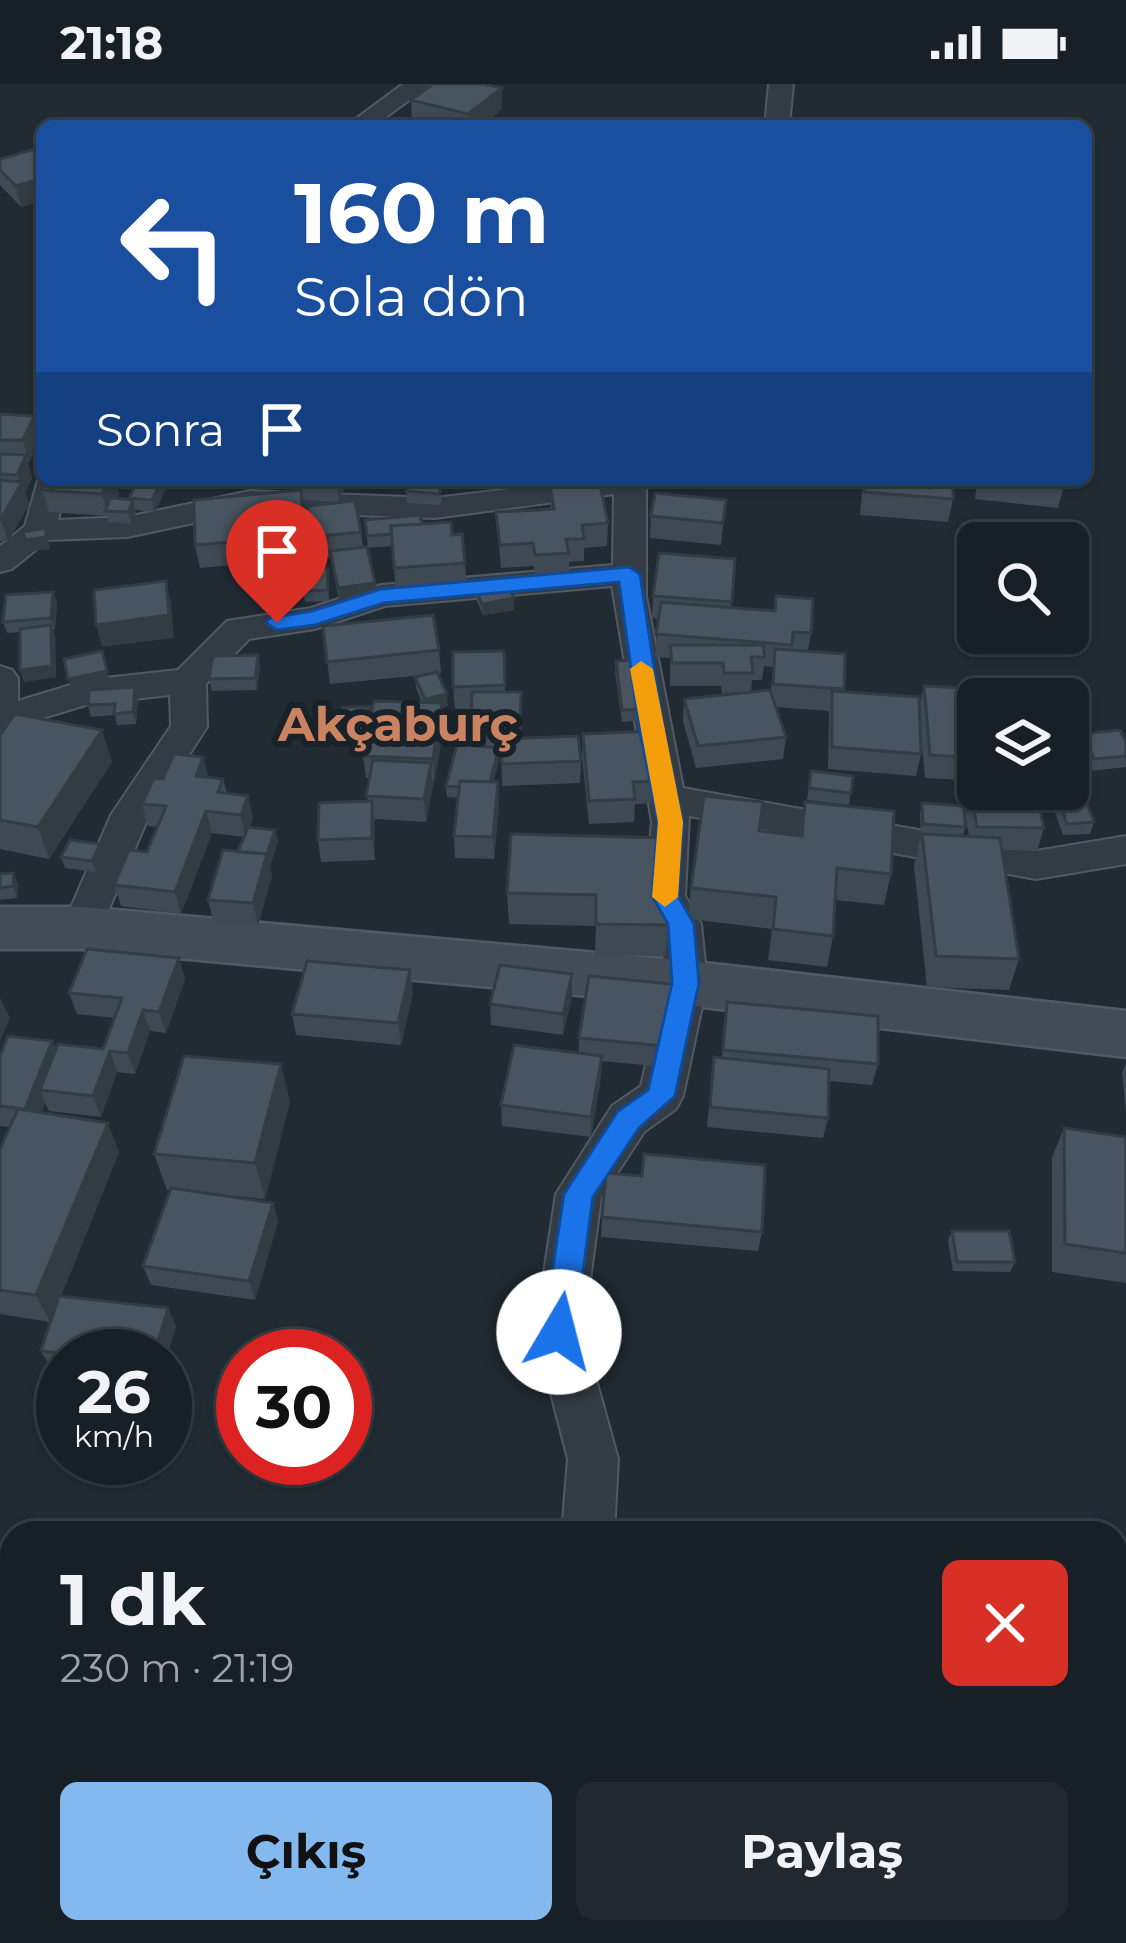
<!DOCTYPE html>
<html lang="tr">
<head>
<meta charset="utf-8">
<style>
  :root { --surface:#182027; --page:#21282f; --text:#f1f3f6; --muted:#9fa3a7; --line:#363e44; --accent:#84b9ef }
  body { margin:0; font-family:Montserrat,sans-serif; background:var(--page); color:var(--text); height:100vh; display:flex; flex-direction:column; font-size:45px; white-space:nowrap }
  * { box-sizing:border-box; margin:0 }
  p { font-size:39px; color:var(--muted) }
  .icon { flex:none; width:66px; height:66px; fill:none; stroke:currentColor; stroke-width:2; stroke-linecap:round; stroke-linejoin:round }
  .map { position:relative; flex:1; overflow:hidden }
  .panel { position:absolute; left:0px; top:1437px; width:1128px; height:423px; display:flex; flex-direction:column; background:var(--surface); border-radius:36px 36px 0 0; box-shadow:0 3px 9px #0004,0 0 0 3px var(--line) }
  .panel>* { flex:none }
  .guide { position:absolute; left:36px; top:36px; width:1056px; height:366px; border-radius:18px; box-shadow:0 3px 9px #0004,0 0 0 3px var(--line); background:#1a4fa0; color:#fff; overflow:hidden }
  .buttons { position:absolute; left:957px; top:438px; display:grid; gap:24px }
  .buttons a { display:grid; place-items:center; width:132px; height:132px; border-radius:18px; background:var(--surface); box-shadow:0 3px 9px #0004,0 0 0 3px var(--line); font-size:60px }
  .speed { position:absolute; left:36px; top:1245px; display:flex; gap:24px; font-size:60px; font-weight:700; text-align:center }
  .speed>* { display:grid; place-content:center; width:156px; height:156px; border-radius:50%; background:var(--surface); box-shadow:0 3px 9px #0004,0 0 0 3px var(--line); line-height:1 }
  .speed small { font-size:30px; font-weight:400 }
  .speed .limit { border:18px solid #d22; background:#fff; color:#111 }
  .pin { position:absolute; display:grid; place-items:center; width:102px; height:102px; color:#fff; margin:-123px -51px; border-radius:50% 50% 50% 0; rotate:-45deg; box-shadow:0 0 12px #0007 }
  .pin .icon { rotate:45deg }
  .me { position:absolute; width:132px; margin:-66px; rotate:8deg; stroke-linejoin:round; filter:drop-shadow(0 0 9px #0008) }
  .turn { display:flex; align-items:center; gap:42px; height:252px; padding:0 60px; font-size:54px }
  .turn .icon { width:156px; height:156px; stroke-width:2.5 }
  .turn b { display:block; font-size:84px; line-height:102px }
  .then { display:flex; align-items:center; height:114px; padding:0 60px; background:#0003; gap:24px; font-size:45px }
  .round { display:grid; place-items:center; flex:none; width:126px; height:126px; border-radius:18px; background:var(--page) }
  .headline { display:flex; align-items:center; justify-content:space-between; height:204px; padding:0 60px }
  h1 { font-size:72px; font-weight:700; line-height:90px }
  .cta { display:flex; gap:24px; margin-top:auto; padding:24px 60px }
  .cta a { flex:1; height:138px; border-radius:18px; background:var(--accent); color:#111; font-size:48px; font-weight:700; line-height:138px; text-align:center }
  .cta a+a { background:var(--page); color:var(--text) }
  .status { display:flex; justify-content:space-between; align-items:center; height:84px; padding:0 60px; background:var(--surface); direction:ltr }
  .status svg { height:33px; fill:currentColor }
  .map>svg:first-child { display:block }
</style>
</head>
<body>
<div class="status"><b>21:18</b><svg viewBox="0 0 49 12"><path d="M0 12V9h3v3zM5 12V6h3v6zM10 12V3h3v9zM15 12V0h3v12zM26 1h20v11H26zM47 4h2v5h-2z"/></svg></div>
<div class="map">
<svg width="1126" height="1859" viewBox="0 0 1126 1859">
  <rect width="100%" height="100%" fill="#202b34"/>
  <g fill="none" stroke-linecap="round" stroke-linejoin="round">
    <g stroke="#515a63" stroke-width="4">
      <path id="street" d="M403,0H431L374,42H346Z
        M769,0H793L789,42H765Z
        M40,389L42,396H67L58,436L127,433L250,407L435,414L584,396H646V512L683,704L1036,767L1126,752V780L1036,795L689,732L685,812L701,840L707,899L683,1012L676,1025L644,1048L601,1114L583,1248L618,1375L614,1449H562L568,1375L535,1248L556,1110L612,1022L641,1002L665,899L661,840L645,812L652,738L612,502L385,522L315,545L249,555L206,600L207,643L148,734L96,855L82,859L68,855L62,844L111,731L171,642L170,611L89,620L0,647V582L12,586L18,594V617L87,596L178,586L227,537L311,524L381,501L613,481L614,410L435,434L250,427L127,453L48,456L12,485L0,488V462L25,442Z
        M477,1848H538L534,1859H473Z"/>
    </g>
    <g stroke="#515a63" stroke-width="5">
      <path id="secondary" d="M0,823H82L686,877L1126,927V973L686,921L82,865H0Z"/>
    </g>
    <use href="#street" fill="#333c45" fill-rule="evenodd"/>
    <use href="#secondary" fill="#424c57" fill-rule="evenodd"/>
  </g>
  <path fill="#3e4953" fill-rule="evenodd" d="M411,16L502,25L481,42H434L412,37Z
    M42,63V117L21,123L0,101V75Z
    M0,330L34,332L40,354L28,379L32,394L25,409L29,420L8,458L0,457Z
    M47,396H164L166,404L155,428L136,426L131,440L108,438L107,432L49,428L42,406ZM116,398L136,400L129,416L116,415L119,410Z
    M290,396H369L367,401L346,399L339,418L302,416L308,474L200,484L195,461L292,407Z
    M437,396H466L464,401L438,398Z
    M549,396L608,439L607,462L584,464V477L569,478V491L535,494L534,482L501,484L496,428L551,425Z
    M863,396H953V415L948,438L860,431Z
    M977,396H1064V402L1058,424L975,415Z
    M406,407L443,411L440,421L407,419Z
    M726,416L721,461L650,454L651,432Z
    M307,422L361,448L363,463L375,499L377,511L339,516L331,474L316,476Z
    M365,436L422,440L452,451L465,479L467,502L396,507L392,462L368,464Z
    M735,475L731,524L774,527L776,512L811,549L808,567L845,570L843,608L919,624L924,602L978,615V705L1044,744L1037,767L1002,766L1019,875L1009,906L927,903L914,782L921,752L920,730L922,719L964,722L960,703L962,696L925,694L919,627L921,670L916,692L828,685L829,627L776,623L786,653L783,675L696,684L683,637L684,615L722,611L721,602H670V574L655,573L658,535L652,534L653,512ZM764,582L773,583L771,608H751L752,596H762ZM964,723L969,752H963L965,743Z
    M328,484L329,517L305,518L303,507Z
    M473,499L514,526L483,531L474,510Z
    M53,508L57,519L55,545L52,546L55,552L56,593L24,598L20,548L7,549L3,538Z
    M323,542L439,566L441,589H438L448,622L442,623L444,642L426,738L375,735V776L321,778L318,756L367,717L370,694H366L363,672L367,654L342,653L340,642L369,623L370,635L422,619L416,604L415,593L424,591L330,600Z
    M504,567L505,608L521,631L520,654L581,677L580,699L502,702L501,667H499V676L493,698L499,721L494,775L455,774L454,752L458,714L447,713L446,702L472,661V625H455L453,603Z
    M258,571L260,583L257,606L212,607L209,595Z
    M616,577L643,625V636L622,638L615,588Z
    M138,614L136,640L117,641L115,631L91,633L88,621Z
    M583,650L662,697L661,719L635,720L634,738L589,740L582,672Z
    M1082,650L1126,658V683L1090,687L1078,661Z
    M0,651L112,678L49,775L0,765Z
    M1068,686L1073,697L1070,706L1094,738L1090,750L1063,751L1051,718L1054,710L1042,712L1039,705H1068Z
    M811,687L853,692L849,721L807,716Z
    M208,693L223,695L227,709L248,712L253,734L249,743L275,746L278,758L270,782L272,792L258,841L213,837L208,816L238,768L244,753L212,749L181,830L121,822L114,801L147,768L157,743L148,742L142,720L163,695Z
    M805,718L891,790L884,821L835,816L833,852L827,883L768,876L772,845L688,835L691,804L759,747L800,752Z
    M511,750L668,841L665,872L595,871L596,842L509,840L507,809Z
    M104,772L96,788L65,784L61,773Z
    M0,790L18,800L17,814L0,816Z
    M179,874L185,895L166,949L150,947L135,990L117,988L101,1033L49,1027L45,1019L41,1029L119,1068L61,1212L176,1242L165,1279V1272H63V1286L51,1285L41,1267L50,1238L0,1230V1065L10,1043L0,1042V972L52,957L56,965H103L115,934L77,930L69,909Z
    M572,890V912L563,951L491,941L490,920Z
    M672,900L664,983L602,977L601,993L591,1053L502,1042L501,1021L579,969V954Z
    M413,908L401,961L296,951L292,930Z
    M727,918L878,980L872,1001L829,997L828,1034L823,1054L707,1043L714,973L722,974Z
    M1126,979V1028L1122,989Z
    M290,1017L265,1115L214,1110L273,1119L278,1138L255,1216L151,1201L143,1182L171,1106H167L154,1070Z
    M1064,1044L1126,1053V1199L1052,1188V1073Z
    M642,1092L762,1148L758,1167L601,1153L602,1133Z
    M952,1147L1015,1178L1010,1188L953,1187L948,1157Z"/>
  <path fill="#323c43" d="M502,4V25L481,42H469L468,30Z
    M42,94V117L21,123L16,102Z
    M34,332L40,354L29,379L23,356Z
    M26,371L32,394L25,409L29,420L8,458L1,435L20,402L17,391Z
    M109,396H115L119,410L111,427H107L102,410Z
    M162,396H164L166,404L155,428L152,416Z
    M336,396H345L339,418Z
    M133,416L136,428L131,440L128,428Z
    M46,444L50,465L28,468L25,456Z
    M166,497L171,520L174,554L102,563L96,541Z
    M375,499L377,511L339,516L338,504Z
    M53,508L57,519L55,545L51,534Z
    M514,514V526L483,531L482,520Z
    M51,541L55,552L56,593L24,598L20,586Z
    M258,571L260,583L257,606L255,594Z
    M107,587L110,598L72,607L68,595Z
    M135,603L138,614L136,640L133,628Z
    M447,610L448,622L442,623L444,642L435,697L425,615Z
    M102,646L112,678L49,775L38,743Z
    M499,664V676L488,718V706Z
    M203,673L209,695L196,692Z
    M431,679L433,702L426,738L424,715Z
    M498,698L499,721L494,775L493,753Z
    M248,712L253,734L245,753L241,731Z
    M372,717L375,739V776L372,754Z
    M206,727L212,749L181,830L175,808Z
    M275,746L278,758L270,782L272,792L258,841L253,819Z
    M100,760L104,772L96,788L92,777Z
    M14,789L18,800L17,814L13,802Z
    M179,874L185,895L166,949L159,928Z
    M410,886L413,908L401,961L398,939Z
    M572,890V912L563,951V930Z
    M0,913L10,934L0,957Z
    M143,926L150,947L135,990L128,969Z
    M52,957L61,978L40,1006L45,1019L35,1046L25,1025Z
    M110,967L117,988L101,1033L93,1012Z
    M602,972L601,993L591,1053V1033Z
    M281,980L290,1017L265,1115L255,1079Z
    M108,1039L119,1068L50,1238L36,1211Z
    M273,1119L278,1138L255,1216L249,1197Z
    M168,1224L176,1242L165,1279V1272H154Z"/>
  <path fill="#485560" stroke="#323c43" stroke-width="3" d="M433,0H484L502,4L468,30L411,16Z
    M42,63V94L16,102L0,86V75Z
    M0,330L34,332L23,356H0Z
    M0,370L26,371L17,391L0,390Z
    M0,396L22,398L1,435H0Z
    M47,396H109L102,410L42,406Z
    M138,396H162L152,416L129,414Z
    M549,396H599L608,439L582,441L584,455H566L569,469L535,471L533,459L500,461L496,428L554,425Z
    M864,396H953V415L864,408Z
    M1014,396H1064V402Z
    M409,397L443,399L439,410L406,407Z
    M301,406L305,452L195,461L194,416Z
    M655,409L726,416L723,439L651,432Z
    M111,414L133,416L128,428L105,427Z
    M355,417L361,448L312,453L307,422Z
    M420,431L422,440L391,442V450L367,452L365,436Z
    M451,438L452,451L462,450L465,479L394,484L391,442Z
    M46,444V453L25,456L23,448Z
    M367,463L375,499L338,504L330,467Z
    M659,469L735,475L732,518L653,512Z
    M328,484L327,506L303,507L304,485Z
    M505,494L514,514L482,520L473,499Z
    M166,497L169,531L96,541L94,506Z
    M53,508L51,534L3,538L6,511Z
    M776,512L813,515L811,549L793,548L792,561L656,550L661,518L775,527Z
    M433,531L439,566L327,578L323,542Z
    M51,541L52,582L20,586V545Z
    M670,561H763L765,573H751L753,589H724L723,579H672Z
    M775,565L845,570L844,605L773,600Z
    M102,567L107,587L68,595L64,575Z
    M504,567L505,601L453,603V568Z
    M258,571L255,594L209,595L213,572Z
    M636,576L643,625L622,626L616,577Z
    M437,588L447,610L425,615L415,593Z
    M924,602L987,605L988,615H978V674L930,671Z
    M135,603L133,628L114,630L115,620L88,621L89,606Z
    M770,606L786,653L698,662L684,615Z
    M832,607L919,613L921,670L832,663Z
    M472,608H521L520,645H471Z
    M374,617L442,619L433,675L363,672Z
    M343,623H369L366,642H340Z
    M15,630L102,646L38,743L0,736V651Z
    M1120,646L1126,658V672L1094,675L1082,650Z
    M656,647L662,697L633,698L635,715L589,717L583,650Z
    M578,652L581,677L502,680L500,655Z
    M457,660L499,664L490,698L460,697L459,703L446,702Z
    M174,670L203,673L196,692L223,695L218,708L248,712L241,731L206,727L175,808L114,801L129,766L147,768L166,722L142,720L154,694L163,695Z
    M373,676L431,679L424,715L366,712Z
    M966,681H978V705H1036L1044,744L977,743Z
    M811,687L853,692L851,709L809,704Z
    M460,697L498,698L493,753L454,752Z
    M1082,705L1094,738L1067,740L1055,707Z
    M704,712L763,718L759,747L802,752L805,718L894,727L891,790L837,784L833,852L773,845L776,813L691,804Z
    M372,717V754L318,756L319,719Z
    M922,719L964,722L965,743L923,740Z
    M248,743L275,746L266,773L267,770L238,768Z
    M511,750L666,754L668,841L596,840V811L507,809Z
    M922,750L1000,754L1019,875L936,872Z
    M70,756L100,760L92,777L61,773Z
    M223,766L267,770L253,819L208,816Z
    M14,789L13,802L0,804V790Z
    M87,865L179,874L159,928L143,926L128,969L110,967L93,1012L40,1006L58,960L103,965L122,914L69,909Z
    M307,877L410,886L398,939L292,930Z
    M500,881L572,890L563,930L490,920Z
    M589,892L672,900L665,962L579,954Z
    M727,918L878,932V980L723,966Z
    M8,952L52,957L25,1025L0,1022V972Z
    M514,961L602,972L591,1033L501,1021Z
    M184,972L281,980L255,1079L154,1070Z
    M714,973L829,985L828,1034L710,1023Z
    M18,1025L108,1039L36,1211L0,1206V1065Z
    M1064,1044L1126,1053V1169L1065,1160Z
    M644,1070L765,1081L762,1148L602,1133L606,1089L642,1092Z
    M171,1104L273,1119L249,1197L143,1182Z
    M952,1147H1009L1015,1178H957Z
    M59,1212L168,1224L154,1272H90L41,1267Z"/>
  <path fill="#1a73e8" stroke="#114b97" stroke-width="3" d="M629,483L640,490L664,649L683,738L678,812L694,840L699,899L675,1012L639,1044L593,1113L575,1248L570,1258L559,1262L548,1258L543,1248L564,1110L618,1027L648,1006L672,899L668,840L652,812L658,738L640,649L619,498L384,519L315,541L277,546L266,539L269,534L312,527L381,505Z"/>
  <path fill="#f59e0b" d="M641,577L653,585L683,738L678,813L665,823L652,813L658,738L630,585Z"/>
  <g text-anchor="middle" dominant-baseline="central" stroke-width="12" stroke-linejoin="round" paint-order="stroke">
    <g font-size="48" font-weight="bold" fill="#ca8360" stroke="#192129">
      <text x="398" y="640">Akçaburç</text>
    </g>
  </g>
</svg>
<div class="buttons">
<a><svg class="icon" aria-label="search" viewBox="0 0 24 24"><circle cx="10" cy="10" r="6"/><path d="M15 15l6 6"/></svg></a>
<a><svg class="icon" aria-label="layers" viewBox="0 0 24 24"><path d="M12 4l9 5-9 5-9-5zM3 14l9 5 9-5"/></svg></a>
</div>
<div class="speed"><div>26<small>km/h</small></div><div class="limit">30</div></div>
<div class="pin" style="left:277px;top:539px;background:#d93025"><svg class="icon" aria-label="arrive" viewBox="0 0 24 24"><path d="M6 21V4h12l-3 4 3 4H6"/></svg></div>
<svg class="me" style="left:559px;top:1248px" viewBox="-20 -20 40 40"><circle r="19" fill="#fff"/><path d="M0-13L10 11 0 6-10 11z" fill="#1a73e8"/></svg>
<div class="guide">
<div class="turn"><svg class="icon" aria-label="left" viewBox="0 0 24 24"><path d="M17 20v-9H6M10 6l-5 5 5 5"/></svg><div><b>160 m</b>Sola dön</div></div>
<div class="then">Sonra<svg class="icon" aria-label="arrive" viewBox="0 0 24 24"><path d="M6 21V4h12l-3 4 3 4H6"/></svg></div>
</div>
<section class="panel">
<div class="headline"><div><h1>1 dk</h1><p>230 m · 21:19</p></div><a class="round" style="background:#d93025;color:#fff"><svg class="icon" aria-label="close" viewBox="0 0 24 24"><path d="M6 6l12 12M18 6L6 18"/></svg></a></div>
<div class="cta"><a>Çıkış</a><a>Paylaş</a></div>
</section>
</div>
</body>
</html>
